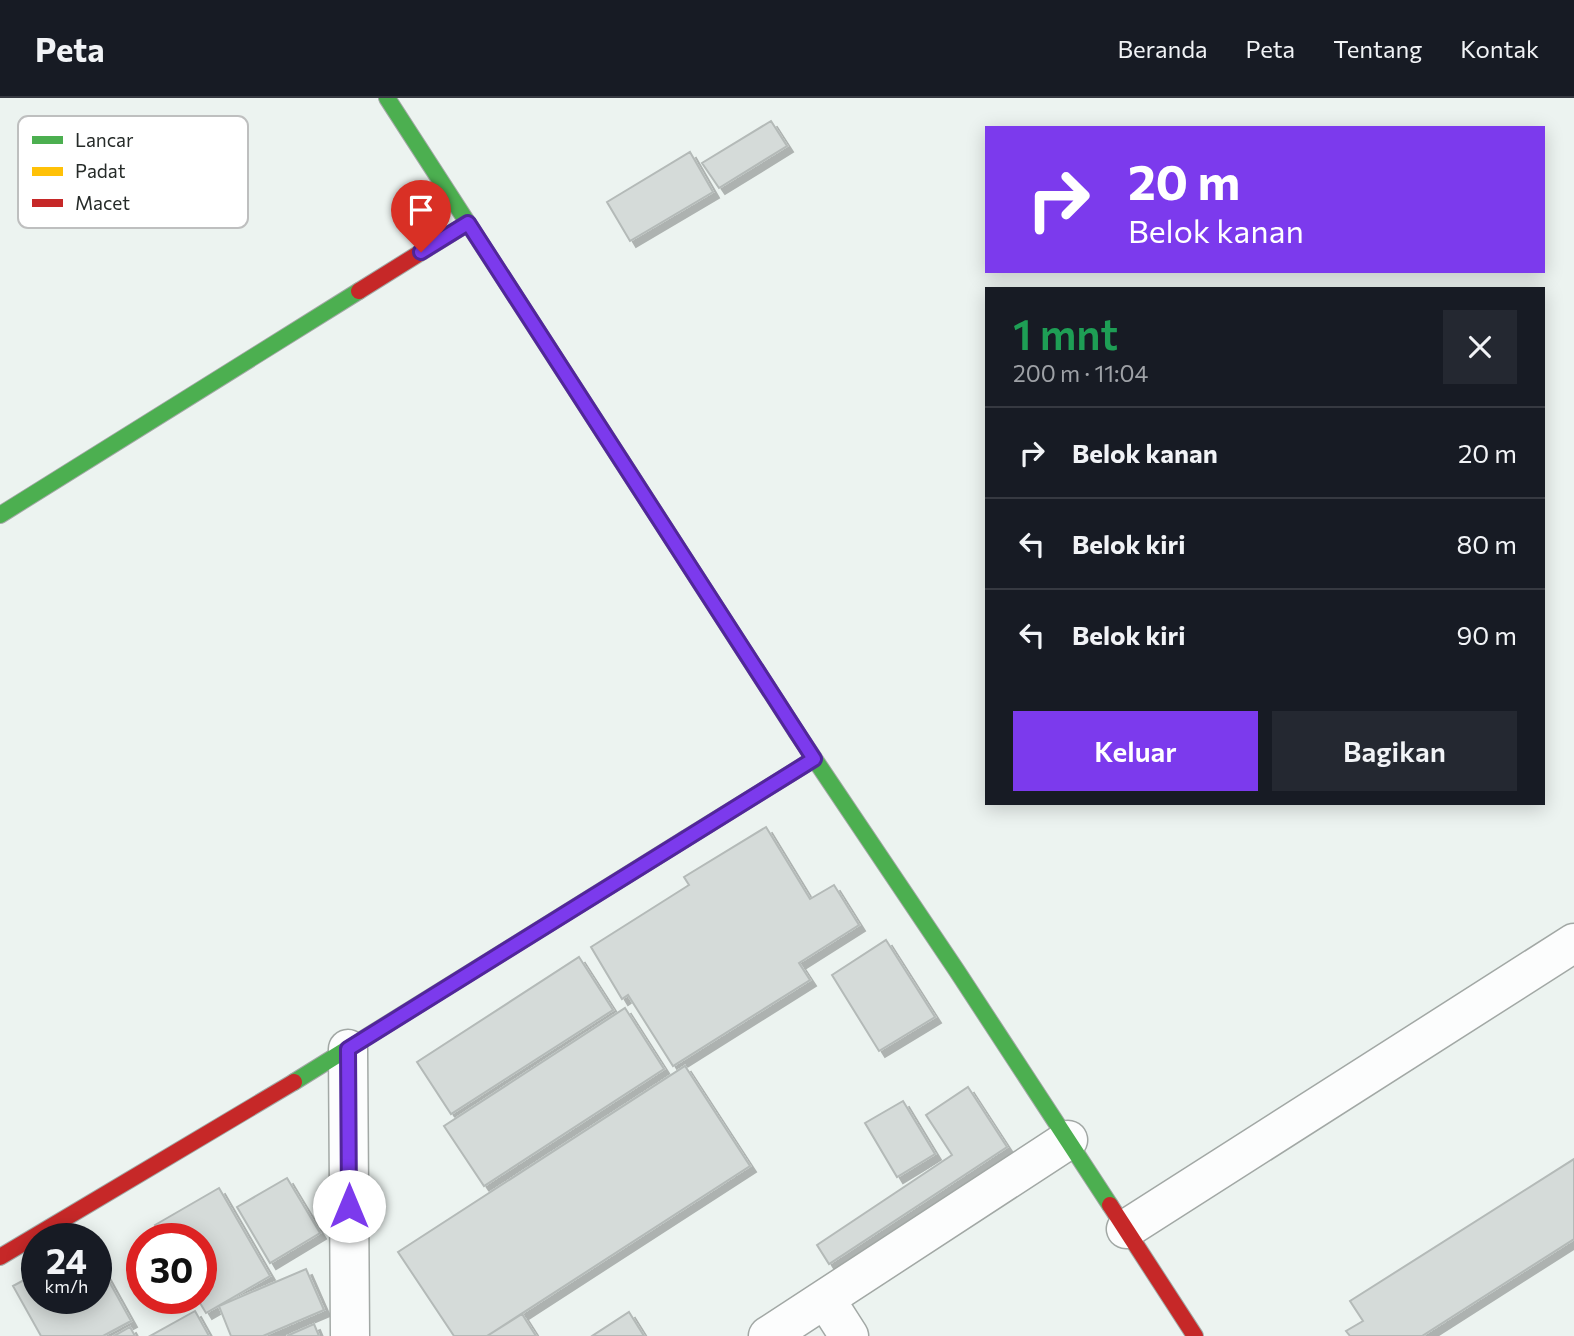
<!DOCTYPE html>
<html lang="id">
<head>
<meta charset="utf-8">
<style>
  :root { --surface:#171b24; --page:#242831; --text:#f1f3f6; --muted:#9ea1a6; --line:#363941; --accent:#7c3aed }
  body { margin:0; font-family:Commissioner,sans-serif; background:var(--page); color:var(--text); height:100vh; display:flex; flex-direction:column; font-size:26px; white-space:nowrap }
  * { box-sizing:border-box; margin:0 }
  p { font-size:23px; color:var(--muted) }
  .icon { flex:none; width:38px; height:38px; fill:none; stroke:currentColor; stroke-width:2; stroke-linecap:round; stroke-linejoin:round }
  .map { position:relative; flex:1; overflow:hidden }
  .panel { position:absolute; left:985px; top:189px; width:560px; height:518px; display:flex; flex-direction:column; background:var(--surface); border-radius:0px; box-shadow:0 4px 18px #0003 }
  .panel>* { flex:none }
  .top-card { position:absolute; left:985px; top:28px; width:560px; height:147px; border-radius:0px; box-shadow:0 4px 18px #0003; background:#7c3aed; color:#fff; overflow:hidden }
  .speed { position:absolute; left:21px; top:1125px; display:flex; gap:14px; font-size:35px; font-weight:700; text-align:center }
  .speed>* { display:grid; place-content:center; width:91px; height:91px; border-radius:50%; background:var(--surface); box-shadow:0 4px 18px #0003; line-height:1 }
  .speed small { font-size:18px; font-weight:400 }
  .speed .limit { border:10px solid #d22; background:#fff; color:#111 }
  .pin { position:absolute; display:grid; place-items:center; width:60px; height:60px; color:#fff; margin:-72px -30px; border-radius:50% 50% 50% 0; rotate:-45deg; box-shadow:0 0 7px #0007 }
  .pin .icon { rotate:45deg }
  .me { position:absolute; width:77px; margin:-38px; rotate:0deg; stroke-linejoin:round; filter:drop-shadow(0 0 5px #0008) }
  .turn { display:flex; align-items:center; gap:24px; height:147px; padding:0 28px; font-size:32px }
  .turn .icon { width:91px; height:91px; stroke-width:2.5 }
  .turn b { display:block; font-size:49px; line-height:60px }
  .round { display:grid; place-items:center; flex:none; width:74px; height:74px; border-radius:0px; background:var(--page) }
  .summary { display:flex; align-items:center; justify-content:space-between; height:119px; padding:0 28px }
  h1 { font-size:42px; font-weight:600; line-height:52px; color:#1e9e55 }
  .action { display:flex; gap:14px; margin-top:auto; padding:14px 28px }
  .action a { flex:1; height:80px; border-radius:0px; background:var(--accent); color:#fff; font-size:28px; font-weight:600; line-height:80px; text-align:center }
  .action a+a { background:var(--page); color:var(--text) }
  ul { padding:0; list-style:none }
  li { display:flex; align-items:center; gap:21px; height:91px; padding:0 28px; border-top:2px solid var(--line) }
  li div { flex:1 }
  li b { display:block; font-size:26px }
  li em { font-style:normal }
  header { display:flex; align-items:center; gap:42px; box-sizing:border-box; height:98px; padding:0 35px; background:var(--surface); border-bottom:2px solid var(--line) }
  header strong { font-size:33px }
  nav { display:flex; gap:38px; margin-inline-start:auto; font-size:24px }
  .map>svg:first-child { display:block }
</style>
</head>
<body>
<header>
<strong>Peta</strong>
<nav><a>Beranda</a><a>Peta</a><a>Tentang</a><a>Kontak</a></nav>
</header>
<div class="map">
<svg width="1574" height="1238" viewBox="0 0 1574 1238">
  <defs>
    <filter id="shadow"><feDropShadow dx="6" dy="6" stdDeviation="0" flood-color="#0004"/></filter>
  </defs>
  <rect width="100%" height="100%" fill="#ecf3f0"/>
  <path fill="#d5dbd9" stroke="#b4bab8" stroke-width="2" filter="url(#shadow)" d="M771,23L787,48L719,90L702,65Z
    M690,54L713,94L630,143L607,104Z
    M766,729L810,801L834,787L859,827L799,865L810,882L673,968L628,897L622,901L591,849L689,787L684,779Z
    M886,842L935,919L879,953L832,877Z
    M579,859L613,912L451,1016L417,964Z
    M625,910L664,971L484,1088L444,1028Z
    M685,968L750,1068L487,1238H454L398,1154Z
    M968,989L1007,1049L829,1166L817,1147L952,1057L926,1017Z
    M903,1003L935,1056L897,1079L865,1025Z
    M1574,1061V1141L1422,1238H1350L1346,1233L1363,1223L1350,1203Z
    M287,1080L320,1135L270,1165L237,1109Z
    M219,1090L270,1178L206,1215L197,1200H201V1141H163L155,1127Z
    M96,1160L131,1223L103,1238H41L13,1188L37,1175V1200H96Z
    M306,1171L324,1212L263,1238H231L219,1208Z
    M195,1213L209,1238H150Z
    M629,1214L644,1238H592Z
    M522,1216L536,1238H487Z
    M314,1226L319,1238H287Z
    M130,1229L135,1238H114Z"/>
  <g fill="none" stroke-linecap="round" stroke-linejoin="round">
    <g stroke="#a2a8a5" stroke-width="41">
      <path id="street" d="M348,951L350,1238
        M1126,1131L1574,845
        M826,1202L849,1238
        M768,1238L1068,1042"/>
    </g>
    <g stroke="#a2a8a5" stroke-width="18">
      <path id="fast" d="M387,0L621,362
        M0,417L359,193
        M797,635L957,873L1110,1107
        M294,984L685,741"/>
    </g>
    <g stroke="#a2a8a5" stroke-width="18">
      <path id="slow" d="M685,741L814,661"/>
    </g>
    <g stroke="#a2a8a5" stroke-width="18">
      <path id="jam" d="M359,193L468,125
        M621,362L797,635
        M1110,1107L1195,1238
        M0,1159L294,984"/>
    </g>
    <use href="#street" stroke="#fcfdfd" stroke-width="38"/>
    <use href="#fast" stroke="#4caf50" stroke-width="16"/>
    <use href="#slow" stroke="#ffc107" stroke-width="16"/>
    <use href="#jam" stroke="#c62828" stroke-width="16"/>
  </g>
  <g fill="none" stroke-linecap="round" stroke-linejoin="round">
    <g stroke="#51269a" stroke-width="18">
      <path id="route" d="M349,1108L348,951L814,661L468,125L421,154"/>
    </g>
    <use href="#route" stroke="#7c3aed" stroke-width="12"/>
  </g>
  <rect x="18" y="18" width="230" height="112" rx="10" fill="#fff" stroke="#bebfbf" stroke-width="2"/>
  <rect x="32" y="38" width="31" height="8" fill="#4caf50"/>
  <rect x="32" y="69" width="31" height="9" fill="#ffc107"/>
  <rect x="32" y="101" width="31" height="8" fill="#c62828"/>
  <g font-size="19" fill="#262b29">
    <text x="75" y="49">Lancar</text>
    <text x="75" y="80">Padat</text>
    <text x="75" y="112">Macet</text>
  </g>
</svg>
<div class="speed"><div>24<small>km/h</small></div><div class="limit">30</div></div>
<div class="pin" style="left:421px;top:154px;background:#d93025"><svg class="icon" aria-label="arrive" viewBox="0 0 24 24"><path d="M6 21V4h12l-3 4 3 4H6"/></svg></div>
<svg class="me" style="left:349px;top:1108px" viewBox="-20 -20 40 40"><circle r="19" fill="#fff"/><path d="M0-13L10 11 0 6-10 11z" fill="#7c3aed"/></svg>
<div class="top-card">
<div class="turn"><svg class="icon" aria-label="right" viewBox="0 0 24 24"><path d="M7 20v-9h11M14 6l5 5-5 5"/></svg><div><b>20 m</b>Belok kanan</div></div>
</div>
<section class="panel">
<div class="summary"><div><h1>1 mnt</h1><p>200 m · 11:04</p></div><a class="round"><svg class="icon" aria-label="close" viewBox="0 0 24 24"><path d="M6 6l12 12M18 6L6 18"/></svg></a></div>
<ul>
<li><svg class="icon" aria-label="right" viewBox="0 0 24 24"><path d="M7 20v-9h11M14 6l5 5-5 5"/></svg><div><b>Belok kanan</b></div><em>20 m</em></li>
<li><svg class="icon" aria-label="left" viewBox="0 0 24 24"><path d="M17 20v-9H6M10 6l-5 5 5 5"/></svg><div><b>Belok kiri</b></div><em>80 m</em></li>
<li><svg class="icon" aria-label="left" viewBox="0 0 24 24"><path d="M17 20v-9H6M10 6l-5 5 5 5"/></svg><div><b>Belok kiri</b></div><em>90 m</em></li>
</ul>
<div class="action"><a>Keluar</a><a>Bagikan</a></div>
</section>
</div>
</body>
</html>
